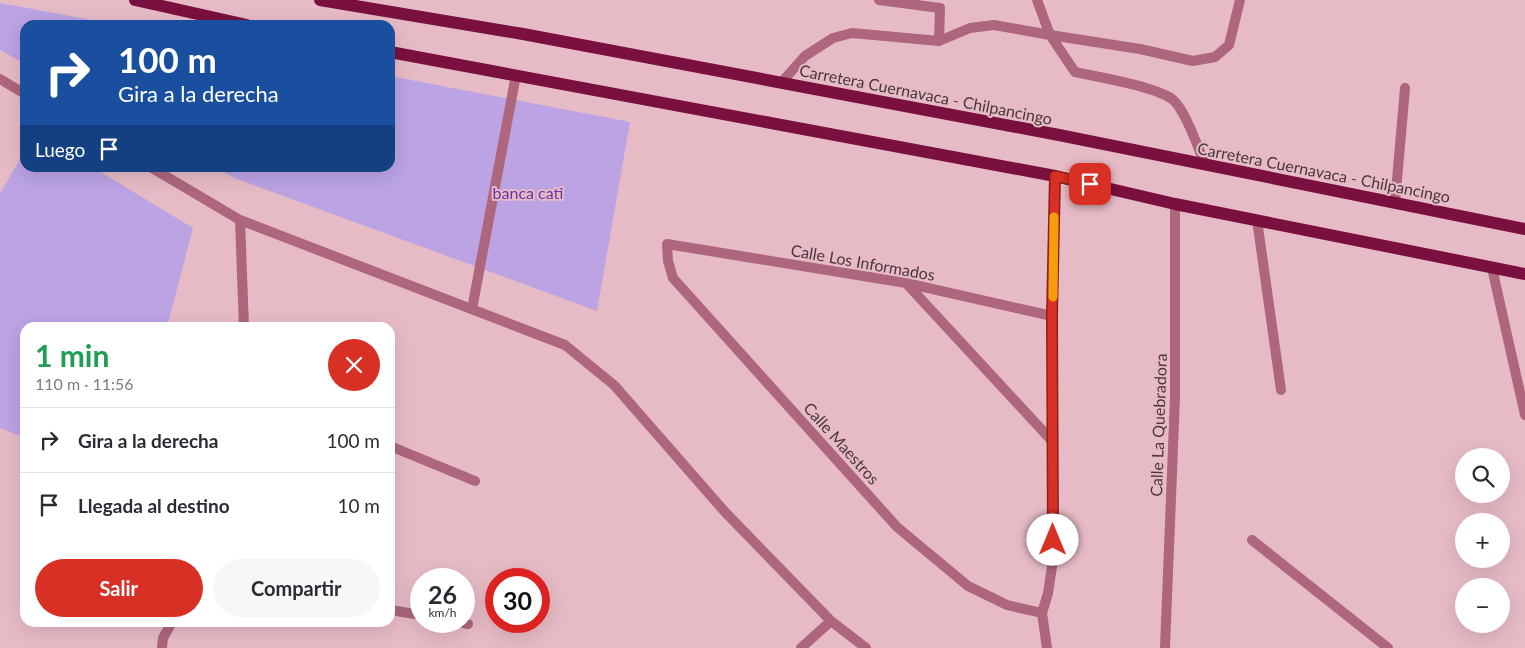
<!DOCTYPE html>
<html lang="es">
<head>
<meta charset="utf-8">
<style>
  :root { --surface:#fff; --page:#f7f7f7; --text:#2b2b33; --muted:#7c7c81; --line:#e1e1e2; --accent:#d93025 }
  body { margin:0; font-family:Lato,sans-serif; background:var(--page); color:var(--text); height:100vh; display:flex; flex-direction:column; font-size:19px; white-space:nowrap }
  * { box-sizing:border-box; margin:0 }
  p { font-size:16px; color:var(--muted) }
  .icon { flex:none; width:28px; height:28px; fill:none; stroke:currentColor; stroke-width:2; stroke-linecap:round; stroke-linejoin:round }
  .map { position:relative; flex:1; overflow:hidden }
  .sheet { position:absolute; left:20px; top:322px; width:375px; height:305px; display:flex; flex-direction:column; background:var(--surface); border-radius:15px; box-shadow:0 5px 20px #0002 }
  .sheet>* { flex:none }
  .banner { position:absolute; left:20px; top:20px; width:375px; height:152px; border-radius:15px; box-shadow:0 5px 20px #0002; background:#1a4fa0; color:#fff; overflow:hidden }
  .tools { position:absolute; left:1455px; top:448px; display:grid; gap:10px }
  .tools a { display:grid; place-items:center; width:55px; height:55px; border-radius:50%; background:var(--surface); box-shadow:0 5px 20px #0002; font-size:25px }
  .speed { position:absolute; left:410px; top:568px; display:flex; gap:10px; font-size:25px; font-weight:700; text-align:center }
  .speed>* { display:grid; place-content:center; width:65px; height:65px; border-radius:50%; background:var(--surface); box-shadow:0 5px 20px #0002; line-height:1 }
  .speed small { font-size:12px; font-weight:400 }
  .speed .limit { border:8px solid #d22; background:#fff; color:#111 }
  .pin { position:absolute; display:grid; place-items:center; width:42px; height:42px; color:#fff; margin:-21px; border-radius:10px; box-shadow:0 2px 8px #0006 }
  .me { position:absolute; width:55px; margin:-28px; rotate:0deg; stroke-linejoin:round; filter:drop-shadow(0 0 4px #0008) }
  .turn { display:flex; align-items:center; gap:18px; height:105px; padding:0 15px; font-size:22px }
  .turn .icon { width:65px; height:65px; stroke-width:2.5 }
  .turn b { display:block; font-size:35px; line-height:42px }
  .then { display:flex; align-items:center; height:48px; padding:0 15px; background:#0003; gap:10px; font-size:19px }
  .round { display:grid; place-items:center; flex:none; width:52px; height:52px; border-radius:26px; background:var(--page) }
  .summary { display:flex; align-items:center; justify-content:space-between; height:85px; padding:0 15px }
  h1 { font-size:30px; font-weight:700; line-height:38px; color:#1e9e55 }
  .button { display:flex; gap:10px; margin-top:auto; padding:10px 15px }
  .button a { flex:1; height:58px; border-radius:30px; background:var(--accent); color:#fff; font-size:20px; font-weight:700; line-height:58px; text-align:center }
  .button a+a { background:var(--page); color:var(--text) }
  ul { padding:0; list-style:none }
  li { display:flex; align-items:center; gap:15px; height:65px; padding:0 15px; border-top:1px solid var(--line) }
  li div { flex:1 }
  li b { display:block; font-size:19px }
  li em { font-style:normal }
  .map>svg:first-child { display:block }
</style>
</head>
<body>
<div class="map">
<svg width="1525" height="648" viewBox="0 0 1525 648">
  <rect width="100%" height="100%" fill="#e7bbc6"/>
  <path fill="#bba3e4" d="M0,3L119,25H25V64L0,50Z
    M390,76L630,122L597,311L237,179L216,168H390Z
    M25,150V168H94L193,228L167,327L25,328V438L0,428V194Z"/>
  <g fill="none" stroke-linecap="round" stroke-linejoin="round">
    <path stroke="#ad667c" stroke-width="10" d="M879,0L940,8L939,41
      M1037,0L1050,35L1140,49L1193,61L1215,57L1229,45L1240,0
      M781,83L805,56L833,38L852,33L939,41L970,28L994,25L1050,35L1075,72C1098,77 1153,86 1172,99C1185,109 1198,148 1205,164
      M1395,203L1405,88
      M1257,220L1281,390
      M390,446L475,481
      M390,610L421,615
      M454,621L468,624"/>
    <path stroke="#ad667c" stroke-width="10" d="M0,79L25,94
      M152,168L240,220L565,345L614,385L725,512L831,621L866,648
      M240,220L244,328
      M1492,268L1525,415
      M906,283L1053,442
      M472,309L516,75
      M1252,540L1388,648
      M1042,613L1007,605L968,586L897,527L673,278L668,261L667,244L906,283L1052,316
      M162,648L163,638L172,622
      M801,648L831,621
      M1047,648L1042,613L1048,593L1053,560L1052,316L1055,176
      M1165,648L1175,397V204"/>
    <path stroke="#7a103f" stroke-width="12" d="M135,0L247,25
      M320,0L523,34L1059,135L1525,229
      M390,52L1055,176L1175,204L1525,274"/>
  </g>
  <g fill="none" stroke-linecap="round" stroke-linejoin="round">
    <g stroke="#8d1f18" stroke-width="12">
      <path id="route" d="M1053,540L1052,316L1055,176L1090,184"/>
    </g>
    <use href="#route" stroke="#d93025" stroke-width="9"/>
    <path stroke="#f59e0b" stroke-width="9" d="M1053,297L1054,217"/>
  </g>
  <g text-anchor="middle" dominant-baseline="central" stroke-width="4" stroke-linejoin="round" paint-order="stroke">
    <g font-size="16" fill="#49373c" stroke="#e7bbc6">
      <text transform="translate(926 94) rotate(11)">Carretera Cuernavaca - Chilpancingo</text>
      <text transform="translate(1324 172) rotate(11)">Carretera Cuernavaca - Chilpancingo</text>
      <text transform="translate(863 262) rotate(10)">Calle Los Informados</text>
      <text transform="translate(1158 425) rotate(-88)">Calle La Quebradora</text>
      <text transform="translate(842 443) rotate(48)">Calle Maestros</text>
    </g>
    <g font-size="16" fill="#6b33aa" stroke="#e7bbc6">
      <text x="528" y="192">banca cati</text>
    </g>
  </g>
</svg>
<div class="tools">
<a><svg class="icon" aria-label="search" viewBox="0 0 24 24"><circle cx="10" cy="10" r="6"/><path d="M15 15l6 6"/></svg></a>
<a>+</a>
<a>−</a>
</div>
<div class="speed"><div>26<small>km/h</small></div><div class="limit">30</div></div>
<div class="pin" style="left:1090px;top:184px;background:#d93025"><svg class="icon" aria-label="arrive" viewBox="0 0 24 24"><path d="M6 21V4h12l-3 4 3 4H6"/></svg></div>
<svg class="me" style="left:1053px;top:540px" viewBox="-20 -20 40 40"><circle r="19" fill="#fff"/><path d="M0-13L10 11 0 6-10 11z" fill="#d93025"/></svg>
<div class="banner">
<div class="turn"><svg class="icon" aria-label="right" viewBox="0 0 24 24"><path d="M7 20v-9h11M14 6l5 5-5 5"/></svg><div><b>100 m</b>Gira a la derecha</div></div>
<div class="then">Luego<svg class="icon" aria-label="arrive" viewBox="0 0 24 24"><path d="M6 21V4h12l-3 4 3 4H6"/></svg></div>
</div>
<section class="sheet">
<div class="summary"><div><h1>1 min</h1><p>110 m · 11:56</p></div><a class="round" style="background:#d93025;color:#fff"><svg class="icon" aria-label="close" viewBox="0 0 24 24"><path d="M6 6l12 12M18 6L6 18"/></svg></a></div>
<ul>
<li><svg class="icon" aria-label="right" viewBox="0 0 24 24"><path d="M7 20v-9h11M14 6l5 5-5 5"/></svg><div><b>Gira a la derecha</b></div><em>100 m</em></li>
<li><svg class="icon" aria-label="arrive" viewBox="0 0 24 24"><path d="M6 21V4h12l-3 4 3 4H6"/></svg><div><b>Llegada al destino</b></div><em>10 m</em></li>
</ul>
<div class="button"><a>Salir</a><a>Compartir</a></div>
</section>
</div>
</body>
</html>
